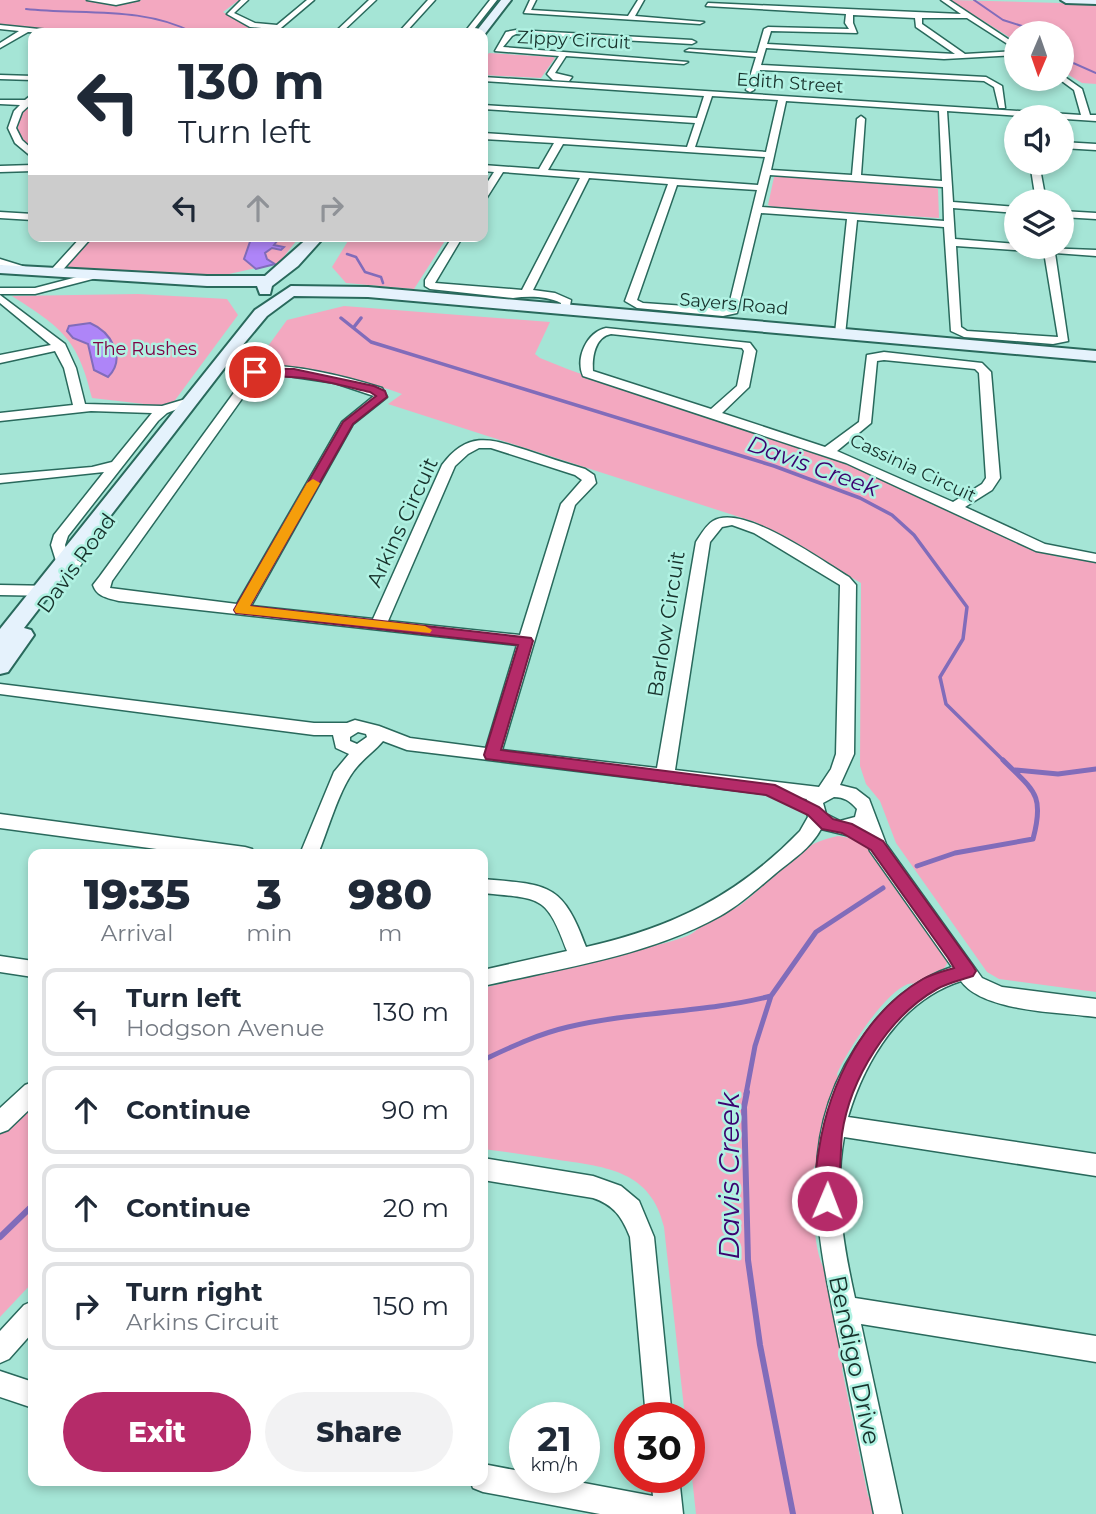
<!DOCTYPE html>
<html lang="en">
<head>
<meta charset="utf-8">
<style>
  :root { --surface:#fff; --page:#f2f2f3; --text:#1f2937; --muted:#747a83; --line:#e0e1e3; --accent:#b52b69 }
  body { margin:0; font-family:Montserrat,sans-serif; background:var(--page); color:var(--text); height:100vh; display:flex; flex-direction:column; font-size:26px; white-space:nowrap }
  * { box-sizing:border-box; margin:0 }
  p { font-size:23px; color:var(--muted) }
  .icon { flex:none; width:38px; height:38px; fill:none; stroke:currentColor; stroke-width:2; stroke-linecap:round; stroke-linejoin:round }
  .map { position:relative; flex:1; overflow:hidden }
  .details { position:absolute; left:28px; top:849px; width:460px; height:637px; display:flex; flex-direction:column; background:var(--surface); border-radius:14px; box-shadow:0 4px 10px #0003 }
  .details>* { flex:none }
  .banner { position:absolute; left:28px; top:28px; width:460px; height:214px; border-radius:14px; box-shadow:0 4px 10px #0003; background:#fff; color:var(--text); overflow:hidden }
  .needle { width:46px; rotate:182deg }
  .tools { position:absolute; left:1004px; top:21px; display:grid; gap:14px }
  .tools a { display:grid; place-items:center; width:70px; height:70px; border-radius:50%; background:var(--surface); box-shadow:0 4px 10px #0003; font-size:35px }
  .speed { position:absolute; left:509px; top:1402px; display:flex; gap:14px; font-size:35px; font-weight:700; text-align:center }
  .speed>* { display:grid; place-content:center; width:91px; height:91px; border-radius:50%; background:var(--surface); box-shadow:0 4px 10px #0003; line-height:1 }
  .speed small { font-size:18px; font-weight:400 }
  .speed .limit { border:10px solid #d22; background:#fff; color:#111 }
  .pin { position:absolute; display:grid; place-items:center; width:60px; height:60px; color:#fff; margin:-30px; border:4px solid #fff; border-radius:50%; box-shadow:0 2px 7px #0007 }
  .me { position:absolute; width:77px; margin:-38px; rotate:1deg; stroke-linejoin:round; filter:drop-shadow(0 0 5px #0008) }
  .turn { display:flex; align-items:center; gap:24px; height:147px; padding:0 35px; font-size:32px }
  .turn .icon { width:91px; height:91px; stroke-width:2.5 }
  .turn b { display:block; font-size:49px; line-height:60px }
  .lanes { display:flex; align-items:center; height:66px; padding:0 35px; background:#0003; justify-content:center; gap:35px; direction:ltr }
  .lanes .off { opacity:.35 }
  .eta { display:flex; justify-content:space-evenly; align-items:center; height:119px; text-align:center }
  .eta b { font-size:42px; font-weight:800; line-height:49px }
  .action { display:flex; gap:14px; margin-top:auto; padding:14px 35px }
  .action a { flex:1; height:80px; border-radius:42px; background:var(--accent); color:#fff; font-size:28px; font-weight:800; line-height:80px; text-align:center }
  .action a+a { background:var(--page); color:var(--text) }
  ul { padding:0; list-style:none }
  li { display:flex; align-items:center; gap:21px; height:88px; margin:0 14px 10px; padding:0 21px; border:4px solid var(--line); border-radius:14px }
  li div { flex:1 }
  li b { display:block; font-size:26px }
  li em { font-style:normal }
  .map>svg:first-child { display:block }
</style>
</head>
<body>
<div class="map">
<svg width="1096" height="1514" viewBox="0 0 1096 1514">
  <rect width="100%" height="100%" fill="#a5e5d6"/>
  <path fill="#f3a8c0" d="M0,0H85L124,4L142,0H239L223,12L264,33H65L0,26Z
    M950,0L1096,4V84L1082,83L1062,71V33H1017V42Z
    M489,53L553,57L555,58L541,78L483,75V60Z
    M33,100V151C12,135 13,117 33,100Z
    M779,176L933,187L938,189L939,218L773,207L768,205L774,177Z
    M93,236H300L279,263L211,278L68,267V263Z
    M351,236H448L414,289L346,283L332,267Z
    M138,294L227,299L238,315L170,407L92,398C78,339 62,328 12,296Z
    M344,306L550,322L535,354L540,358C618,391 701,410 781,439C870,470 954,511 1039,551L1059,557L1096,562V992L999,979L987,972L896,843L880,801L866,784L860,766L861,583L755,522L388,404L402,394L388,389L274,365L263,353L287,320Z
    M838,836L856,839L875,854L948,960C946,972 930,980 919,983C916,984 912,983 908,984C884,993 847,1051 837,1074L840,1083L820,1160L814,1167C813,1190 811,1261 829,1274L846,1359L842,1369L868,1496L877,1507L878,1514H696L690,1459V1418L685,1417L664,1227C651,1171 607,1167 559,1160C533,1156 508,1152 483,1149V988L669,942C677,939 688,937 694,932C702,926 707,921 716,916C726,911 735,910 744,902C777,877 794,844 838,836Z
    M33,1106V1282L0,1317V1131Z"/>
  <path fill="#ae85f8" stroke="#816cba" stroke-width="2" d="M252,236H281L274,245L284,247L281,250L272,248L265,253L267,259L275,264L256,269L244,259Z
    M90,323C111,332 127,358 108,377L94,370L88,344L73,338L67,331L69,326Z"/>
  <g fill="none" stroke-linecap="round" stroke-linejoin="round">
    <path stroke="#816cba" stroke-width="2" d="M974,0L1003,20L1022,26L1026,33
      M26,9C81,15 144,6 194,33
      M1062,58L1096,73"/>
    <path stroke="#816cba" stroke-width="2.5" d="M347,254L356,257L365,272L381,277L383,283"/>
    <path stroke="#816cba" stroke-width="3.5" d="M341,318L371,342L774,466L860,498L892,515L914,535L967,607L963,639L940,677L946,704L1005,762
      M354,327L361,318"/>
    <path stroke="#816cba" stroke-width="5" d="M1015,770L1058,774L1096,769
      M917,866L955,853L1033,839C1045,794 1034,791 1003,760
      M483,1060C511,1047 538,1034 568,1027C635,1011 704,1013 771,996
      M746,1094L755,1046L771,996L816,932L883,888"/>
    <path stroke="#816cba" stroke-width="6" d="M747,1092L744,1107L748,1260L760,1345L793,1514
      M0,1237L33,1205"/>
    <g stroke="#29695c" stroke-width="3">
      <path id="street" d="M87,0H139L116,5Z
        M241,0H248L234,13L255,23L277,25L307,0H314L275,33H268L272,29L250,27L227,14Z
        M369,0H376L341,33H334Z
        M428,0H435L405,33H398Z
        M490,0H497L471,33H464Z
        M530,0H536L531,10L628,16L638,0H644L635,16L704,22L700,24L524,13Z
        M941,0H949L1017,45V50L967,18H922V24L965,54L1017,51V55L944,59L766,48L761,65L986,77L1002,86L1005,108H999L994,87L984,81L760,70L754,90L750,92L746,90L756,57L685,51L689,49L757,53L764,29L768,27L849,29L845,23L846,14L706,6L708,3L961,14ZM853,15L915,18L916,27L955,54L767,44L771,31L857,33L853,23Z
        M0,25L59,31L63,33L28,32L0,48V43L19,31L0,29Z
        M516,30L692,40L696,42L692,44L516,34L512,36L503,47L688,62L684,64L566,56L555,73L572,77L569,81L553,80L547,74L559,56L495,51L506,32Z
        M0,75L33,76V80L0,79Z
        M1062,75L1082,89L1090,115H1096V121L947,111L953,202L1017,207V213L953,208L955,239L1017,244V247L1096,250V256L1055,253L1068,341L1053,344L964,337L951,331L944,227L857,220L845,335L835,333L847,219L761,213L737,313L723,316L637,308L625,301L668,184L589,178L533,290L555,293L571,300L569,311H561V303C546,296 529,296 513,298L430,289L425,286V280L453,236H463L435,283L522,290L580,178L503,172L486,199L483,200V189L494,172L483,171V165L539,169L554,143L483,139V133L687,147L695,123L483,109V105L697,118L704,96L483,81V77L1081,115L1074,90L1059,79H1062ZM712,96L778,100L766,152L695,147ZM786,101L939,111L942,181L861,175L865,119L861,116L857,119L852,175L771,170ZM563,144L765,157L758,185L548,170ZM770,175L943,187L944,221L762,207ZM677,185L757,190L728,309L643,303L637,300ZM956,246L1044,252L1058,337L967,331L961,327Z
        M30,96H33V102L22,112L16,128L22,140L33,150V158L15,143L8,128L14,111L20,105L0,104V100H25Z
        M1062,142L1096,144V150L1062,148Z
        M1030,163H1039L1046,201H1036Z
        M33,165V171L0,172V166Z
        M1062,211L1096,213V219L1062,217Z
        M0,212L33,214V220L0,218Z
        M82,236H93L59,274H51V270Z
        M0,259L29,268L30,270L25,273L0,265Z
        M100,271L105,274L104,276L35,294H0V288H35Z
        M0,295L65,344L76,368L85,404L162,406L189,398L195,402L167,413L158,421L68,536L65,545L68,555L82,563L80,566L75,567L56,561L51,545L54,535L104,472L0,483V475L92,467L112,462L152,413L91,411L0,421V413L73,405L64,368L55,351L0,363V355L51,345L0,303Z
        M606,328L750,343L756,351L749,387L722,413L825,447L859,422L867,355L884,352L982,363L991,372L1000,478L992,490L965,507L1045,544L1096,554V562L1036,551L846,463L583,376C575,358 587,332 606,328ZM611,334L742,348L744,351L737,386L711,409L593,371C592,357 595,337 611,334ZM884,360L975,369L979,373L986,478L982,484L953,502L837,451L871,423L877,361Z
        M230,346L255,357L261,365C302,366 344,376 382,388L387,397L353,424L251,606L373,619L442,465C468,430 491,439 526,450C546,457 565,463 585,469L594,475L596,483L575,505L502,750L657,768L696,542C700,536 706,525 713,521C743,503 822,561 849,577L856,585L854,754L840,785L856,789L869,799L886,844L982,978L1002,987L1096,999V1017C1060,1012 983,1012 961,981C901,1000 865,1060 848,1117L1096,1154V1176L844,1137C834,1192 843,1244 855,1298L1096,1336V1362L861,1324L902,1514H874C862,1456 851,1399 839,1341C816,1229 792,1129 868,1030C890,1000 916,979 952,967L870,851L862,830L846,835L821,829C811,848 792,860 775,874C758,888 740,905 720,916C648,956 562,968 483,986V970L567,951C546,894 541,899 483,893V879C548,885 562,882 586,947C673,927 737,896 800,831L808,817L805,802L807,799L407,750L383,741C374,752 362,759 353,772C338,793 328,830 318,854H300L334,772L349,754L336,748L333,735H314L0,694V684L314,723H347L355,720L379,726L410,738L486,748L517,645L119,601C108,598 97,597 93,585L100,576L252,368L247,363L226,352V348ZM261,372L335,383L374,396L342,422L237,604L110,588L112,581ZM479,448H491L575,475L582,480L561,504L520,635L388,621L455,466L468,454ZM732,525L754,533L840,585L836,754L831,769L819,787L675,770L710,542L722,527ZM358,732L366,734L367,737L357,744L350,741V737ZM834,797C844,797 850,801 857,809L855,817L840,821L826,814L823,803Z
        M0,585L55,586L63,591L55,596L0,595Z
        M0,814L245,847L252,849L254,854H194L0,828Z
        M0,956L33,961V977L0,972Z
        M33,1082V1106L8,1130L0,1133V1108L25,1085Z
        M483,1158L593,1176L621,1186L639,1201L654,1237L672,1418H646L630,1237C622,1217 614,1205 593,1198L483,1180Z
        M33,1301V1332L9,1359L0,1363V1331L24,1305Z
        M0,1371L33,1382V1408L0,1397Z
        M483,1464L525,1472V1477H552L653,1496L651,1477H679L683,1514H600L483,1492L473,1488L470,1480H483Z"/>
    </g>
    <g stroke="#29695c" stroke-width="4">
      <path id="secondary" d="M501,0H511L484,35L475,33Z
        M1061,0H1096V4L1066,3Z
        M310,236H325L298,266L272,286L270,294H260L257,286H207L0,273V265L207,276H265Z
        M291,286L368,287L1096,351V361L368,297L294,296L267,316L236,353L24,628L31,630L34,635L8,672L0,674V629L255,310Z"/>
    </g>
    <use href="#street" fill="#fff" fill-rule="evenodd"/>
    <use href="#secondary" fill="#e5f2fc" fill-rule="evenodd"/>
  </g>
  <path fill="#b52b69" stroke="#761c44" stroke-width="2" d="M271,369H294L374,386L385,391L387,397L353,424L250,606L531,638L533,641L501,750L775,785L819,807L833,819L852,824L883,841L973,966L976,971L973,976C961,980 948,983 937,989C888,1017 850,1079 842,1134C840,1154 841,1193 834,1208L827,1211L819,1208C812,1192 816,1167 819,1149C829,1084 864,1013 923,979C932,974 944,971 954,968L948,958L871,850L842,833L822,829L808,815L766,795L486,759L484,755L518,645L236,613L234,610L343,422L376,396L370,392C331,383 292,371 252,379L247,376L251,370Z"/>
  <path fill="#f59e0b" d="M313,479L320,483L250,606L425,626L432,630L430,633L236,613L234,610L307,483Z"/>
  <g text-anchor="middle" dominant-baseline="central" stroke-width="5" stroke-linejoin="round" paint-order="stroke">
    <g font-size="18" fill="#17312b" stroke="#b1f2e3">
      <text transform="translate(574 40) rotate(3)">Zippy Circuit</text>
      <text transform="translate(790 83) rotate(4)">Edith Street</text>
      <text transform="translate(734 304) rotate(5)">Sayers Road</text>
      <text transform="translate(913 468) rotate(25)">Cassinia Circuit</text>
    </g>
    <g font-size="18" fill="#800244" stroke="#b1f2e3">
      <text x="145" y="349">The Rushes</text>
    </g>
    <g font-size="21" fill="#17312b" stroke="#b1f2e3">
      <text transform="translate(402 522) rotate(-65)">Arkins Circuit</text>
      <text transform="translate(76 563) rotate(-54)">Davis Road</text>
      <text transform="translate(666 624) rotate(-81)">Barlow Circuit</text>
    </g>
    <g font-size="23" font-style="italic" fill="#3b026f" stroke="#b1f2e3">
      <text transform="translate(813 466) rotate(20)">Davis Creek</text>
    </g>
    <g font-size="24" fill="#17312b" stroke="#b1f2e3">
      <text transform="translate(855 1360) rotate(78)">Bendigo Drive</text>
    </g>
    <g font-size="28" font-style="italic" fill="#3b026f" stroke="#b1f2e3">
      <text transform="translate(729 1176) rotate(-90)">Davis Creek</text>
    </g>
  </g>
</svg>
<div class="tools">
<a><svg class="needle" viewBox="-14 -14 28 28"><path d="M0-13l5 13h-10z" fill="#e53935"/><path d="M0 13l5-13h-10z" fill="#747a83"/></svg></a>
<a><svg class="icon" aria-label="sound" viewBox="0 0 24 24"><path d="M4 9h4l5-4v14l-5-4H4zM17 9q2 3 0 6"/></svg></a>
<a><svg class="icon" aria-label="layers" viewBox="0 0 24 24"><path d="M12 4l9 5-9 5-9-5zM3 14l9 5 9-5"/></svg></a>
</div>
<div class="speed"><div>21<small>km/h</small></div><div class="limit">30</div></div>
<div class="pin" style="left:255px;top:372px;background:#d93025"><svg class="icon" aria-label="arrive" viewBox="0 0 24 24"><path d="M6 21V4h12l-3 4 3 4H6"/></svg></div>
<svg class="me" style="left:827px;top:1201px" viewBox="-20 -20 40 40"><circle r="17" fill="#b52b69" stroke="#fff" stroke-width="3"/><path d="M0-11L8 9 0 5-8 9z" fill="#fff"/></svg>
<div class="banner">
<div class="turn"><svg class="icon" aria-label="left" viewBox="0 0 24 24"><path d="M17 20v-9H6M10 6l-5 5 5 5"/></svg><div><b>130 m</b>Turn left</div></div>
<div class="lanes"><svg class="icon" aria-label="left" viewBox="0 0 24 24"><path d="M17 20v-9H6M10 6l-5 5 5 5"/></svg><svg class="icon off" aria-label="ahead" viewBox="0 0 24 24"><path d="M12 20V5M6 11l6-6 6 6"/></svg><svg class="icon off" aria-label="right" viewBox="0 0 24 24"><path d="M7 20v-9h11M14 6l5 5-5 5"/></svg></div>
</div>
<section class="details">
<div class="eta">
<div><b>19:35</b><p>Arrival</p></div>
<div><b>3</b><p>min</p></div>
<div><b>980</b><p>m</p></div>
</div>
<ul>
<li><svg class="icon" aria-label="left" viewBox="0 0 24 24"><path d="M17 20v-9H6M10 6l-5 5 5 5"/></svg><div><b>Turn left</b><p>Hodgson Avenue</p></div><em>130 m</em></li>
<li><svg class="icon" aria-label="ahead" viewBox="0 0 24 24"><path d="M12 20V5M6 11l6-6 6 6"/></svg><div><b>Continue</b></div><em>90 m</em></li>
<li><svg class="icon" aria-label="ahead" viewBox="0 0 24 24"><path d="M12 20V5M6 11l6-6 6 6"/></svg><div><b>Continue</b></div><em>20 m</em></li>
<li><svg class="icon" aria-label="right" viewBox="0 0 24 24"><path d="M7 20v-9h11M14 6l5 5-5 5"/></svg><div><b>Turn right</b><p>Arkins Circuit</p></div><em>150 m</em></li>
</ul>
<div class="action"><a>Exit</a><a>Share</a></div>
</section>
</div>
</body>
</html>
